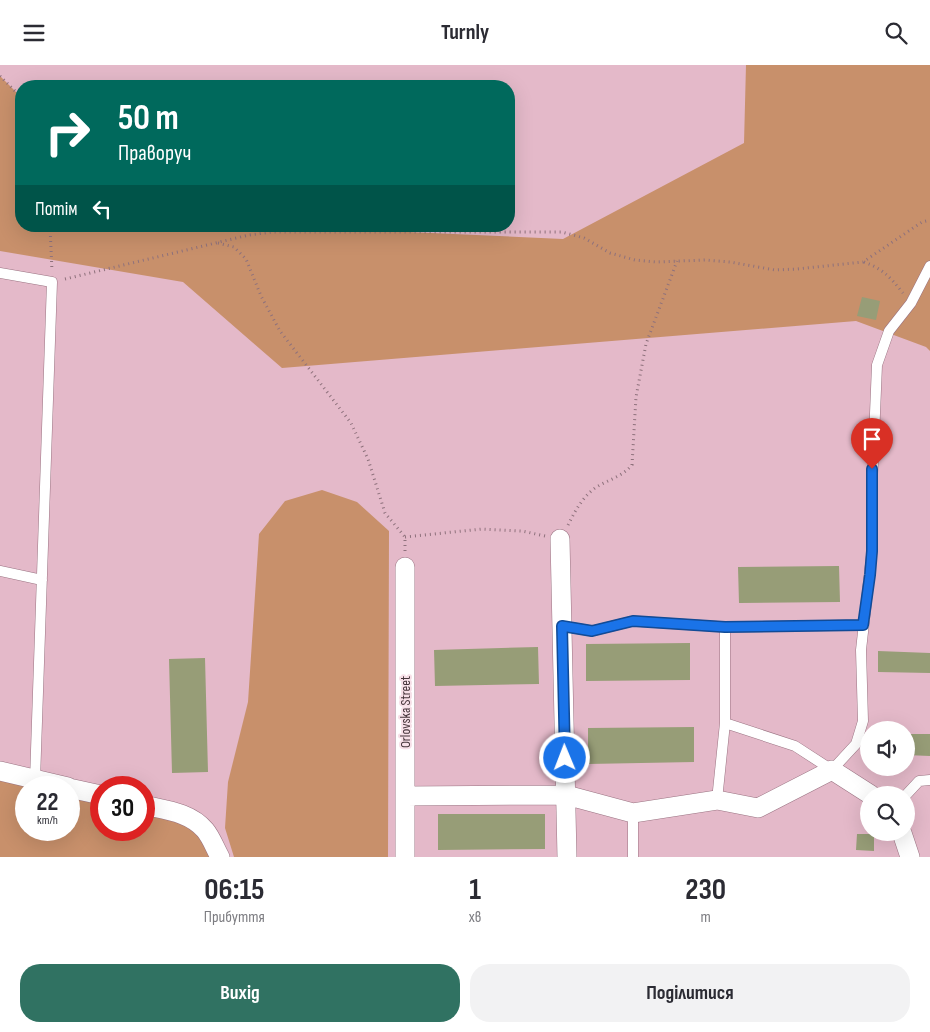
<!DOCTYPE html>
<html lang="uk">
<head>
<meta charset="utf-8">
<style>
  :root { --surface:#fff; --page:#f2f2f3; --text:#2b2b33; --muted:#7c7c81; --accent:#307262 }
  body { margin:0; font-family:"Sofia Sans Condensed",sans-serif; background:var(--page); color:var(--text); height:100vh; display:flex; flex-direction:column; font-size:19px; white-space:nowrap }
  * { box-sizing:border-box; margin:0 }
  p { font-size:16px; color:var(--muted) }
  .icon { flex:none; width:28px; height:28px; fill:none; stroke:currentColor; stroke-width:2; stroke-linecap:round; stroke-linejoin:round }
  .map { position:relative; height:792px; overflow:hidden }
  .panel { display:flex; flex-direction:column; background:var(--surface); flex:1 }
  .panel>* { flex:none }
  .guide { position:absolute; left:15px; top:15px; width:500px; height:152px; border-radius:20px; box-shadow:0 5px 20px #0002; background:#00695c; color:#fff; overflow:hidden }
  .controls { position:absolute; left:860px; top:656px; display:grid; gap:10px }
  .controls a { display:grid; place-items:center; width:55px; height:55px; border-radius:50%; background:var(--surface); box-shadow:0 5px 20px #0002; font-size:25px }
  .speed { position:absolute; left:15px; top:711px; display:flex; gap:10px; font-size:25px; font-weight:700; text-align:center }
  .speed>* { display:grid; place-content:center; width:65px; height:65px; border-radius:50%; background:var(--surface); box-shadow:0 5px 20px #0002; line-height:1 }
  .speed small { font-size:12px; font-weight:400 }
  .speed .limit { border:8px solid #d22; background:#fff; color:#111 }
  .pin { position:absolute; display:grid; place-items:center; width:42px; height:42px; color:#fff; margin:-51px -21px; border-radius:50% 50% 50% 0; rotate:-45deg; box-shadow:0 0 5px #0007 }
  .pin .icon { rotate:45deg }
  .me { position:absolute; width:55px; margin:-28px; rotate:359deg; stroke-linejoin:round; filter:drop-shadow(0 0 4px #0008) }
  .turn { display:flex; align-items:center; gap:18px; height:105px; padding:0 20px; font-size:22px }
  .turn .icon { width:65px; height:65px; stroke-width:2.5 }
  .turn b { display:block; font-size:35px; line-height:42px }
  .then { display:flex; align-items:center; height:48px; padding:0 20px; background:#0003; gap:10px; font-size:19px }
  .eta { display:flex; justify-content:space-evenly; align-items:center; height:85px; text-align:center }
  .eta b { font-size:30px; font-weight:700; line-height:35px }
  .button { display:flex; gap:10px; margin-top:auto; padding:10px 20px }
  .button a { flex:1; height:58px; border-radius:20px; background:var(--accent); color:#fff; font-size:20px; font-weight:700; line-height:58px; text-align:center }
  .button a+a { background:var(--page); color:var(--text) }
  header { display:flex; justify-content:space-between; align-items:center; height:65px; padding:0 20px; background:var(--surface); font-size:22px; font-weight:700 }
  .map>svg:first-child { display:block }
</style>
</head>
<body>
<header><svg class="icon" aria-label="menu" viewBox="0 0 24 24"><path d="M4 6h16M4 12h16M4 18h16"/></svg>Turnly<svg class="icon" aria-label="search" viewBox="0 0 24 24"><circle cx="10" cy="10" r="6"/><path d="M15 15l6 6"/></svg></header>
<div class="map">
<svg width="930" height="792" viewBox="0 0 930 792">
  <rect width="100%" height="100%" fill="#e4b9c9"/>
  <path fill="#c8906b" d="M746,0H930V286L926,282L856,256L282,303L183,217L0,186V11L21,32V161H274L563,174L744,78Z
    M322,425L357,437L389,466L388,792H234L225,763L228,717L248,637L259,469L285,436Z
    M0,706L68,722H26V765H69V723L101,730V765H144V740L182,750L220,792H0Z"/>
  <path fill="#979d77" d="M862,232L880,236L876,255L857,251Z
    M839,501L840,537L739,538L738,502Z
    M690,578V615L586,616V579Z
    M538,582L539,619L435,621L434,585Z
    M878,586L930,588V608L878,607Z
    M205,593L208,707L172,708L169,594Z
    M694,662V697L588,699V663Z
    M906,669H930V691L906,690Z
    M438,749H545V784L438,785Z
    M857,769H874V786L856,785Z"/>
  <g fill="none" stroke-linecap="round" stroke-linejoin="round">
    <g stroke="#9a7382" stroke-width="11">
      <path id="lane" d="M0,208L52,217L35,715
        M0,506L42,515
        M562,561L592,566L633,556L725,562L863,560
        M725,658L795,681L832,705L856,679L863,656L861,585L872,486V421L877,300L889,266L911,238L930,201
        M906,730L919,716L930,715
        M717,735L725,658V562
        M633,748V792"/>
    </g>
    <g stroke="#9a7382" stroke-width="20">
      <path id="street" d="M560,474L567,792
        M405,502V792
        M0,706L68,722
        M69,723L101,730
        M405,731L566,730L633,748L717,735L758,743L832,705L871,730
        M144,740C165,745 190,747 205,765C211,772 215,783 220,792
        M902,768L910,792"/>
    </g>
    <path stroke="#8e717c" stroke-width="3" stroke-dasharray="1 4" stroke-linecap="butt" d="M0,11L21,32
      M50,161L52,206
      M218,178L234,182L246,194L261,231L280,266L351,358L368,394L385,448L405,472V486
      M864,197C883,204 890,212 903,228
      M65,214L249,170L272,167H562L584,173L610,188L635,195L656,197L705,195L730,197L775,205L797,204L863,197L922,157L930,155
      M568,460C575,446 582,433 595,423C607,415 622,412 632,400L636,332L646,279L677,196
      M405,472L482,464L522,466L545,471"/>
    <use href="#lane" stroke="#fff" stroke-width="10"/>
    <use href="#street" stroke="#fff" stroke-width="19"/>
  </g>
  <g fill="none" stroke-linecap="round" stroke-linejoin="round">
    <g stroke="#114b97" stroke-width="12">
      <path id="route" d="M565,693L562,561L592,566L633,556L725,562L863,560L870,510L872,486V404"/>
    </g>
    <use href="#route" stroke="#1a73e8" stroke-width="9"/>
  </g>
  <g text-anchor="middle" dominant-baseline="central" stroke-width="4" stroke-linejoin="round" paint-order="stroke">
    <g font-size="14" fill="#45343a" stroke="#f7e0e8">
      <text transform="translate(405 647) rotate(-90)">Orlovska Street</text>
    </g>
  </g>
</svg>
<div class="controls">
<a><svg class="icon" aria-label="sound" viewBox="0 0 24 24"><path d="M4 9h4l5-4v14l-5-4H4zM17 9q2 3 0 6"/></svg></a>
<a><svg class="icon" aria-label="search" viewBox="0 0 24 24"><circle cx="10" cy="10" r="6"/><path d="M15 15l6 6"/></svg></a>
</div>
<div class="speed"><div>22<small>km/h</small></div><div class="limit">30</div></div>
<div class="pin" style="left:872px;top:404px;background:#d93025"><svg class="icon" aria-label="arrive" viewBox="0 0 24 24"><path d="M6 21V4h12l-3 4 3 4H6"/></svg></div>
<svg class="me" style="left:565px;top:693px" viewBox="-20 -20 40 40"><circle r="17" fill="#1a73e8" stroke="#fff" stroke-width="3"/><path d="M0-11L8 9 0 5-8 9z" fill="#fff"/></svg>
<div class="guide">
<div class="turn"><svg class="icon" aria-label="right" viewBox="0 0 24 24"><path d="M7 20v-9h11M14 6l5 5-5 5"/></svg><div><b>50 m</b>Праворуч</div></div>
<div class="then">Потім<svg class="icon" aria-label="left" viewBox="0 0 24 24"><path d="M17 20v-9H6M10 6l-5 5 5 5"/></svg></div>
</div>
</div>
<section class="panel">
<div class="eta">
<div><b>06:15</b><p>Прибуття</p></div>
<div><b>1</b><p>хв</p></div>
<div><b>230</b><p>m</p></div>
</div>
<div class="button"><a>Вихід</a><a>Поділитися</a></div>
</section>
</body>
</html>
